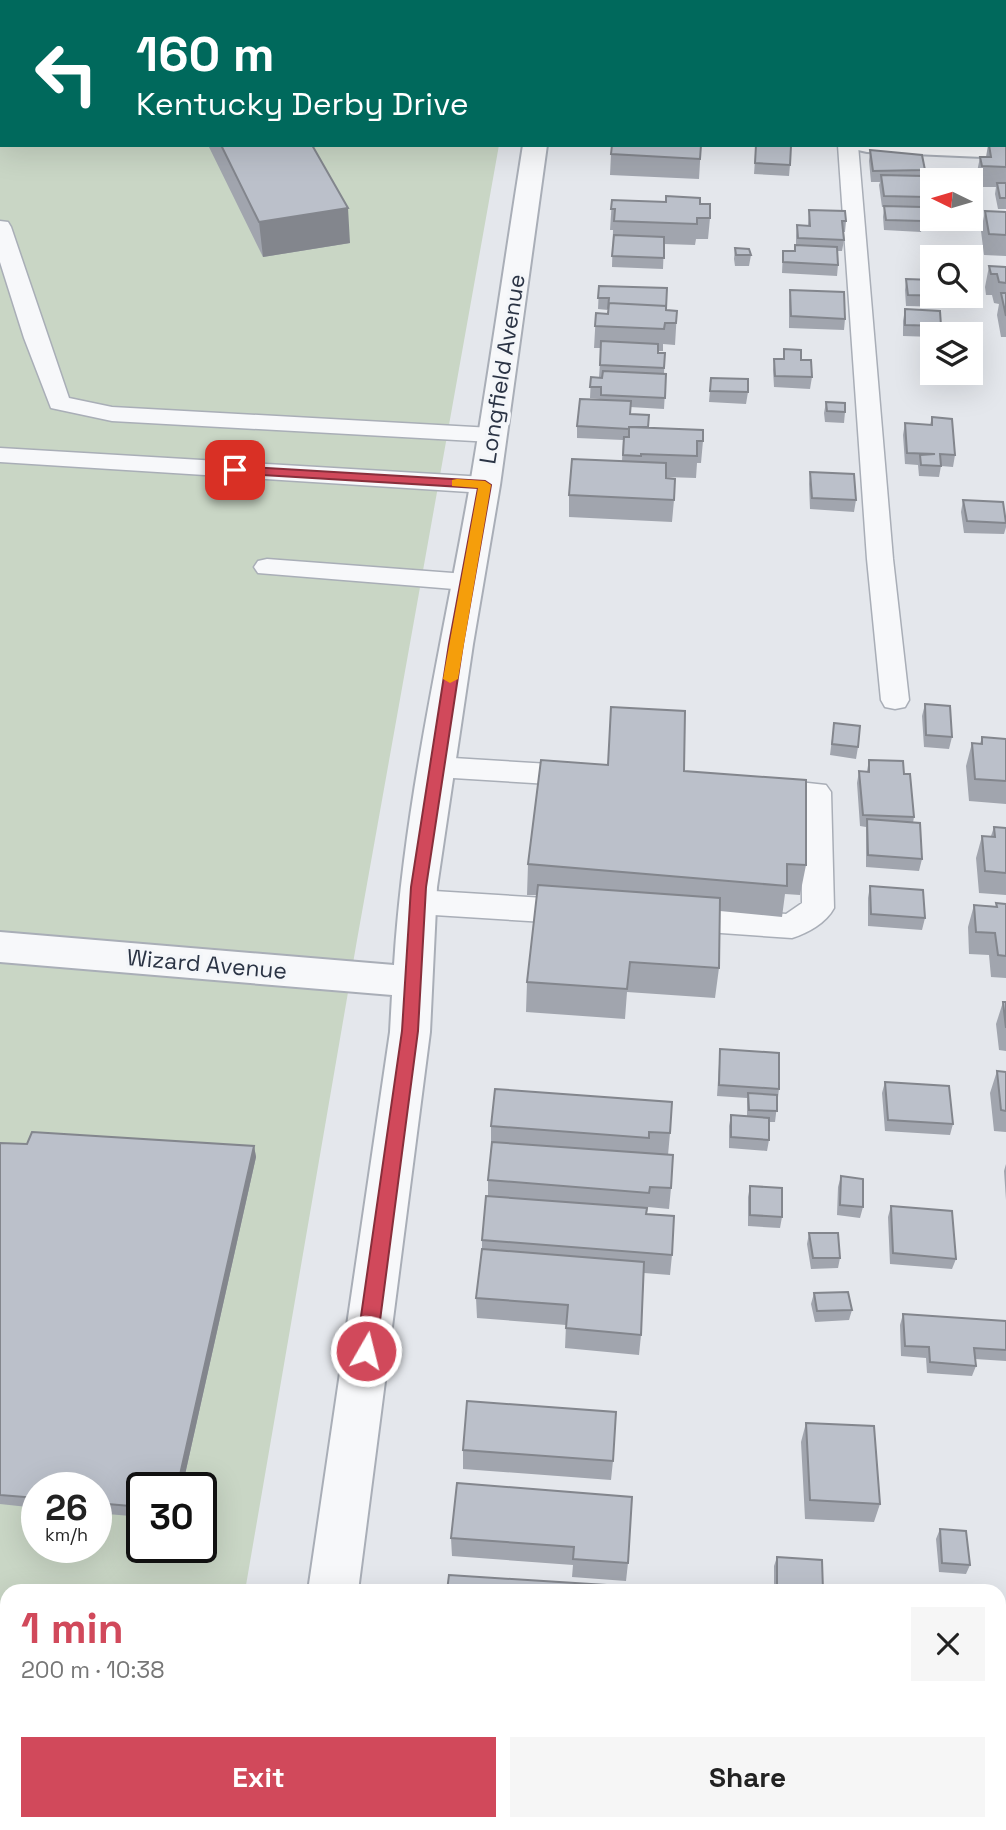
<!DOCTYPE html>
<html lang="en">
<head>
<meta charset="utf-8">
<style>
  :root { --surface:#fff; --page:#f6f6f6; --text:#222; --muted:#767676; --accent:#d1495b }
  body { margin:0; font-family:"Space Grotesk",sans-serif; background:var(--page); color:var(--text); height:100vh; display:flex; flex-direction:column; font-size:26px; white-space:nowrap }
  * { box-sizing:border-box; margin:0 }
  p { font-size:23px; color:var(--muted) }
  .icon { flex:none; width:38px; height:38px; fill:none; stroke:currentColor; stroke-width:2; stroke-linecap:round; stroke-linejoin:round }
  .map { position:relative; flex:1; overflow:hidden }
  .side { position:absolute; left:0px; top:1584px; width:1006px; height:247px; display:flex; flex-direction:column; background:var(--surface); border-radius:21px 21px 0 0; box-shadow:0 7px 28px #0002 }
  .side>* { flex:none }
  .banner { position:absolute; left:0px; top:0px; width:1006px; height:147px; box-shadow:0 7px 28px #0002; background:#00695c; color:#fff; overflow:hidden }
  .needle { width:46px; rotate:275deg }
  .tools { position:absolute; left:920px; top:168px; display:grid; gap:14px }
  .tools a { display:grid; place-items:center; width:63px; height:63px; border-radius:0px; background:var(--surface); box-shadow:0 7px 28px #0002; font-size:35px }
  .speed { position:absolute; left:21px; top:1472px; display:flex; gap:14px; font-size:35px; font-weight:700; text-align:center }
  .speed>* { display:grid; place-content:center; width:91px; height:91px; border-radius:50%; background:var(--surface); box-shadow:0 7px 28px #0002; line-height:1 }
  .speed small { font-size:18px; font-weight:400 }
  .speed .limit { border:4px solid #111; border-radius:10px; background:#fff; color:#111 }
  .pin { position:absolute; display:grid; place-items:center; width:60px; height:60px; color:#fff; margin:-30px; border-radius:14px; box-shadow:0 4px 10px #0006 }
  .me { position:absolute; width:77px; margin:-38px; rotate:8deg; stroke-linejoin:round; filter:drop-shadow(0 0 5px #0008) }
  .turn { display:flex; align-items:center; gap:24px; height:147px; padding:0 21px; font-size:32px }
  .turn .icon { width:91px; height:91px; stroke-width:2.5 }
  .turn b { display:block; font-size:49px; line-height:60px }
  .round { display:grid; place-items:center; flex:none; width:74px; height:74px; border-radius:0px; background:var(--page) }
  .head { display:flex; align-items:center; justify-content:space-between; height:119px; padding:0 21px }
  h1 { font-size:42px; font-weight:600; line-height:52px; color:var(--accent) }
  .primary-button { display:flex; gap:14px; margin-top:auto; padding:14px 21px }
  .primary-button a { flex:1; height:80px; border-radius:0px; background:var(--accent); color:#fff; font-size:28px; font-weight:600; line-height:80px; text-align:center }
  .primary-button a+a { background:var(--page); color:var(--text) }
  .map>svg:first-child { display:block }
</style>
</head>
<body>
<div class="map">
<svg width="1006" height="1830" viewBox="0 0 1006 1830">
  <rect width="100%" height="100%" fill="#e4e7ec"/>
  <path fill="#c9d6c5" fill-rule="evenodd" d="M0,0H525L2,2V145H499L357,940L245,1591H7V1824H206L204,1830H0ZM37,1488H96V1547H37ZM142,1488H201V1547H142Z"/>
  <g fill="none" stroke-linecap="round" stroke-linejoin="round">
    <g stroke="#a9aeb7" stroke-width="3">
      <path id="service" d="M826,0H844L845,2H827Z
        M838,145H858L893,559L909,700L905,707L895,709L885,707L881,700L867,559Z
        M0,221L8,222L11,227L69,398L112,407L492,428L501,430L504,435L501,440L492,442L112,421L51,408L24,338L0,262Z
        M0,448L485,477L494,480L498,485L494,490L485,493L0,462Z
        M267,559L466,574L475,576L479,582L475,588L466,590L258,573L254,567L258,561Z
        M437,757L582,766L592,769L597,776L592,783L582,786L437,777L427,774L422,767L427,760Z
        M763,778L826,785L831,792L834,908C826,923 808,933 792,938L678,930L667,926L662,918L667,910L678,906L786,914L802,903L801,801L753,795L748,788L753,781Z
        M418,890L577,900L588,904L593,912L588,920L577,924L418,914L407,910L402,902L407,894Z"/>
    </g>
    <g stroke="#a9aeb7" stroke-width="4">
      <path id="minor" d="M546,0H568V2H546Z
        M1004,144L1006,158L867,152L858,150L855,145Z
        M523,145H547L500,485L473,644L437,887L430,1032L358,1591H308L390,1032L392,995L0,962V932L394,965C404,803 442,645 470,485C489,372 505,258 523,145Z
        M273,1824H327V1830H273Z"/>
    </g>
    <use href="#service" fill="#f7f8fa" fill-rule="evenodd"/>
    <use href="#minor" fill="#f7f8fa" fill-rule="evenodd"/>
  </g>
  <path fill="#a1a5ae" d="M300,0H397L398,2H301Z
    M631,0H711V2H636L631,1Z
    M1004,44H1006V81L1004,80Z
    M1004,82L1006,83V128H1004Z
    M208,145H312L350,243L263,257Z
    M701,145L699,179L610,175L611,154Z
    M756,145L790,165L789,176L754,174Z
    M988,145L1006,146V209H998L995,194L996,187H978L976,177L980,157H986Z
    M870,150L925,170L923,177L926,197L924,208H922L923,221L921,232L884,230L883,217L884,207H882L879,185L880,182H871L869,161Z
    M612,200L700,204L710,218L708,239H696L695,245L664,244L663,269L612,267L613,230H610Z
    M809,210L846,221L845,232H843L844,240L842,251H838V265L837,276L782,273L783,251H794L795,245H796V236L797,225H808Z
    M985,211L1006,212V256L984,255L981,231Z
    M735,248L751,255L749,266H735L734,259Z
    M989,266L1006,267V337H1001L997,315L999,304L994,303L992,295H986L985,287Z
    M906,279L947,296L945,307L906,306L905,290Z
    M599,286L666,310L677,311L675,345L663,344V351H658V353H665L664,373L666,374L664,409L630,407V414L648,427L703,441L701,463H697L696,478L666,477L674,500L672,522L569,517V495L622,461L623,440L577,438V426L600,400V399L590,398L591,377L602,378V377H599L601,348H594L596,313L607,314L608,310L598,309Z
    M790,290L845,319L844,330L789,328V301Z
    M905,309L941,326L940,334H933V337L903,336V321Z
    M784,349L801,360L812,377L810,389L774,387L773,370L774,359H783Z
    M711,378L748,392L746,404L709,402Z
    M826,402L845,412L844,423L825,422L824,413Z
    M932,417L955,455L953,467L941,466L939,477L919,476L918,465L905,464L903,435L905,423L930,425Z
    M810,472L856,500L854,512L810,509L809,484Z
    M963,500L1006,517V527L1004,534L964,533L961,512Z
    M925,704L952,737L949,749L924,747L922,716Z
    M834,723L858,747L856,759L830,755Z
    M982,737L1006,739V804L969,801L966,766L972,743L980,744Z
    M869,760L904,774L914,817L913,823L922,859L919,871L866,867V827L860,826L857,783L859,771H867Z
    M684,771L806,865L800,895L785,894L782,917L720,911L719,968L715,998L627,992L625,1019L526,1012L527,982L537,895H527L528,864Z
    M994,827L1006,828V895L979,893L976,858L982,836H991Z
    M870,886L925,918L922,930L868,926V898Z
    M996,903L1006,904V978L991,977L989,955L969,954L968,927L974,905L996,906Z
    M1003,1002H1006V1051L999,1050L996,1024Z
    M720,1049L779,1089L775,1122H769V1140L767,1151L729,1148V1126L731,1115L747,1116V1098L717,1096Z
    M997,1071L1006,1072V1132L994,1131L990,1093Z
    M885,1082L953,1124L950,1135L885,1131L882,1093Z
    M495,1089L670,1133L668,1155L671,1188L669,1209L648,1207L647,1213L672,1255L670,1275L644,1273L641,1335L639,1355L565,1348L566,1325L477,1318L476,1298L482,1249V1240L488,1196V1180L491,1147V1126Z
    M0,1143L27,1144L254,1146L256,1157L182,1488H142V1517L96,1513V1488H37V1508L0,1504Z
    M1006,1164V1200L1004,1171Z
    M841,1176L863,1207L860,1218L837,1215L838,1187Z
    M750,1186L782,1217L780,1228L748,1226V1197Z
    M891,1206L956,1259L952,1269L890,1264L888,1217Z
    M809,1233L840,1258L838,1268L811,1269L807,1244Z
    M814,1293L852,1310L849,1320L815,1322L811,1304Z
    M903,1314L1006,1321V1361L975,1359L976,1366L972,1376L927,1373L926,1358L901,1356L900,1325Z
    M806,1423L880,1504L874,1522L805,1519L801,1442Z
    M463,1450L613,1461L611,1480L463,1469Z
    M457,1483L628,1563L626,1581L572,1577L573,1565L452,1556L451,1538Z
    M940,1529L970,1565L966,1574L939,1572L936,1539Z
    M777,1557L823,1591H774V1566Z
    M526,1824H666L665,1830H526Z
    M805,1824H880L881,1830H805Z"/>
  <path fill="#83868d" d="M348,208L350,243L263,257L259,222Z
    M254,1146L256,1157L182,1488H177Z"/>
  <path fill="#bbc0ca" stroke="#83868d" stroke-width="2" d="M165,0H231L232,2H153Z
    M315,0H397L398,2H316Z
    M660,0H711V2Z
    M908,0H987V2H908Z
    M1004,44H1006V61H1004Z
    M1004,82L1006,83V98H1004Z
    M1004,100H1006V117H1004Z
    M221,145H312L348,208L259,222Z
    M612,145H701L700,159L611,154Z
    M756,145L791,146L790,165L755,163Z
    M989,145L1006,146V167L982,166L980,157H991Z
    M870,150L922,155L925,170L873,171Z
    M881,175L923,176L926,197L884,196Z
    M997,183H1006V198H1000Z
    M666,196L700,198V204H710V218H697V224L614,221L615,209H611L612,200L666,202Z
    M884,206L922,207L923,221L886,220Z
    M809,210L845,211L846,221H842L844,240L798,238L797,225L810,226Z
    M985,211L1006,212V235L989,234Z
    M614,235L664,237V258L612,256Z
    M795,245L837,247L838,265L783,262V251H795Z
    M735,248L749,249L751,255H736Z
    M989,266L1006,267V283L999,282L997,274H991Z
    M906,279L933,280V296H947L908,295Z
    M599,286L667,288L666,309V306L609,303L608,309L609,298H598Z
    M790,290L844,292L845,319L791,316Z
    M1001,293H1006V316Z
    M609,303L666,306V310L677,311L676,323H665L664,329L595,326L596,313L608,314Z
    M905,309L940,311L941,326L905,325Z
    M601,341L658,344V353H665L664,368L600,365Z
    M784,349L801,350V360H811L812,377L775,376L774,359H784Z
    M603,371L666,374L665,398L601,395V387H590L591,377L602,378Z
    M711,378L748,379V392L710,391Z
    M580,399L631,401L630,414L649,415L648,427H629V429L577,426Z
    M826,402L845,403V412L827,411Z
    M932,417L952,419L955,455L940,454L941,466L921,465L920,455L935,454L907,453L905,423L932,425Z
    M629,427L703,430V441H697V456L641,454V456L623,455L624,437H629Z
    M572,459L666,463V478L675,479L674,500L569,495Z
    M810,472L854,474L856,500L812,498Z
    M963,500L1003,502L1006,523L967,521Z
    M925,704L950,706L952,737L926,735Z
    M611,707L685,711L684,771L806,780V865L787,864V886L528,864L541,760L608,765Z
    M834,723L860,726L858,747L832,744Z
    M982,737L1006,739V781L975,779L972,743L982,744Z
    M869,760L903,761L904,774H910L914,817L863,815L859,771L869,772Z
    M867,819L920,823L922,859L868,855Z
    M994,827L1006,828V873L985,871L982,836L995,837Z
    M538,885L720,898L719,968L630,962L627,989L527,982Z
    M870,886L923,890L925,918L871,914Z
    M996,903L1006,904V956L998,955L995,933L976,932L974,905L997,907Z
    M1003,1002H1006V1028Z
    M720,1049L779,1053V1089L719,1085Z
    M997,1071L1006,1072V1111L1001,1110Z
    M885,1082L949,1086L953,1124L888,1120Z
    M495,1089L672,1102L670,1133L649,1132V1138L491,1126Z
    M748,1093L777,1095V1111L749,1110Z
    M731,1115L769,1118V1140L731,1137Z
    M32,1132L254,1146L177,1488H142V1507L96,1503V1488H37V1498L0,1495V1143L27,1144Z
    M492,1142L673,1155L671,1188L650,1187L649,1193L488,1180Z
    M841,1176L863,1179V1207L840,1205Z
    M750,1186L782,1188V1217L750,1215Z
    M486,1196L647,1208L646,1214L674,1216L672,1255L482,1240Z
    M891,1206L952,1211L956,1259L893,1253Z
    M809,1233H838L840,1258H813Z
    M482,1249L644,1262L641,1335L566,1328L568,1305L476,1298Z
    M848,1292L852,1310L817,1311L814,1293Z
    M903,1314L1006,1321V1350L974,1348L976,1366L930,1362L929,1347L905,1346Z
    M467,1401L616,1412L613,1461L463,1450Z
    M806,1423L874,1426L880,1504L810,1500Z
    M457,1483L632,1497L628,1563L573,1559L574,1547L451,1538Z
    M940,1529L966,1531L970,1565L942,1563Z
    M777,1557L822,1560L823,1591H799L777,1589Z
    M449,1575L606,1585V1591H447Z
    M610,1824H666V1828Z
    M811,1824H880L881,1830H811Z"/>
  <path fill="#d1495b" stroke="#882f3b" stroke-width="2" d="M235,466L485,481L491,485L463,644L426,887L418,1031L376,1351L373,1357L366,1360L359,1357L356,1351L402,1031L411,887L449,644L478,488L230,473V467Z"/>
  <path fill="#f59e0b" d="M457,479L485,481L491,485L458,679L450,683L443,679L478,488L452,486V480Z"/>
  <g text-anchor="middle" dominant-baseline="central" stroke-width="7" stroke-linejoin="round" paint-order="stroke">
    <g font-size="23" fill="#2b3445" stroke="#f4f6f9">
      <text transform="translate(502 369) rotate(-81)">Longfield Avenue</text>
      <text transform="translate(207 964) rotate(5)">Wizard Avenue</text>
    </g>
  </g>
</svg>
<div class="tools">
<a><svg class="needle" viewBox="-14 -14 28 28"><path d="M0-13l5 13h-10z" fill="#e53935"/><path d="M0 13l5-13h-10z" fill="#767676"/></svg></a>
<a><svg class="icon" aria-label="search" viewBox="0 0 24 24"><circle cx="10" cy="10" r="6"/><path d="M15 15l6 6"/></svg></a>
<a><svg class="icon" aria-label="layers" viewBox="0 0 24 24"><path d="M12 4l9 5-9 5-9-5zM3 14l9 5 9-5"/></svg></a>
</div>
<div class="speed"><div>26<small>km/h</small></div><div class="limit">30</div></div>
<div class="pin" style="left:235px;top:470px;background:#d93025"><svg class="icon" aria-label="arrive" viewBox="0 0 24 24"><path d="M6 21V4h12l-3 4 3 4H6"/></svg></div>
<svg class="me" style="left:366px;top:1351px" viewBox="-20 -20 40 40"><circle r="17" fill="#d1495b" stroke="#fff" stroke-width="3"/><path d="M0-11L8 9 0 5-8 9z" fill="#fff"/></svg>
<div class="banner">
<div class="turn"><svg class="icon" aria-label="left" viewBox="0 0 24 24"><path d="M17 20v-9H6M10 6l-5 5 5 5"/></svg><div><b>160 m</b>Kentucky Derby Drive</div></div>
</div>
<section class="side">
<div class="head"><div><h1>1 min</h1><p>200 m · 10:38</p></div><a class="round"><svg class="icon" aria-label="close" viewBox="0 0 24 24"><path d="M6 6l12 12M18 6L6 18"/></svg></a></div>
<div class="primary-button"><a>Exit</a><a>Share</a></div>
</section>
</div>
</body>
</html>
